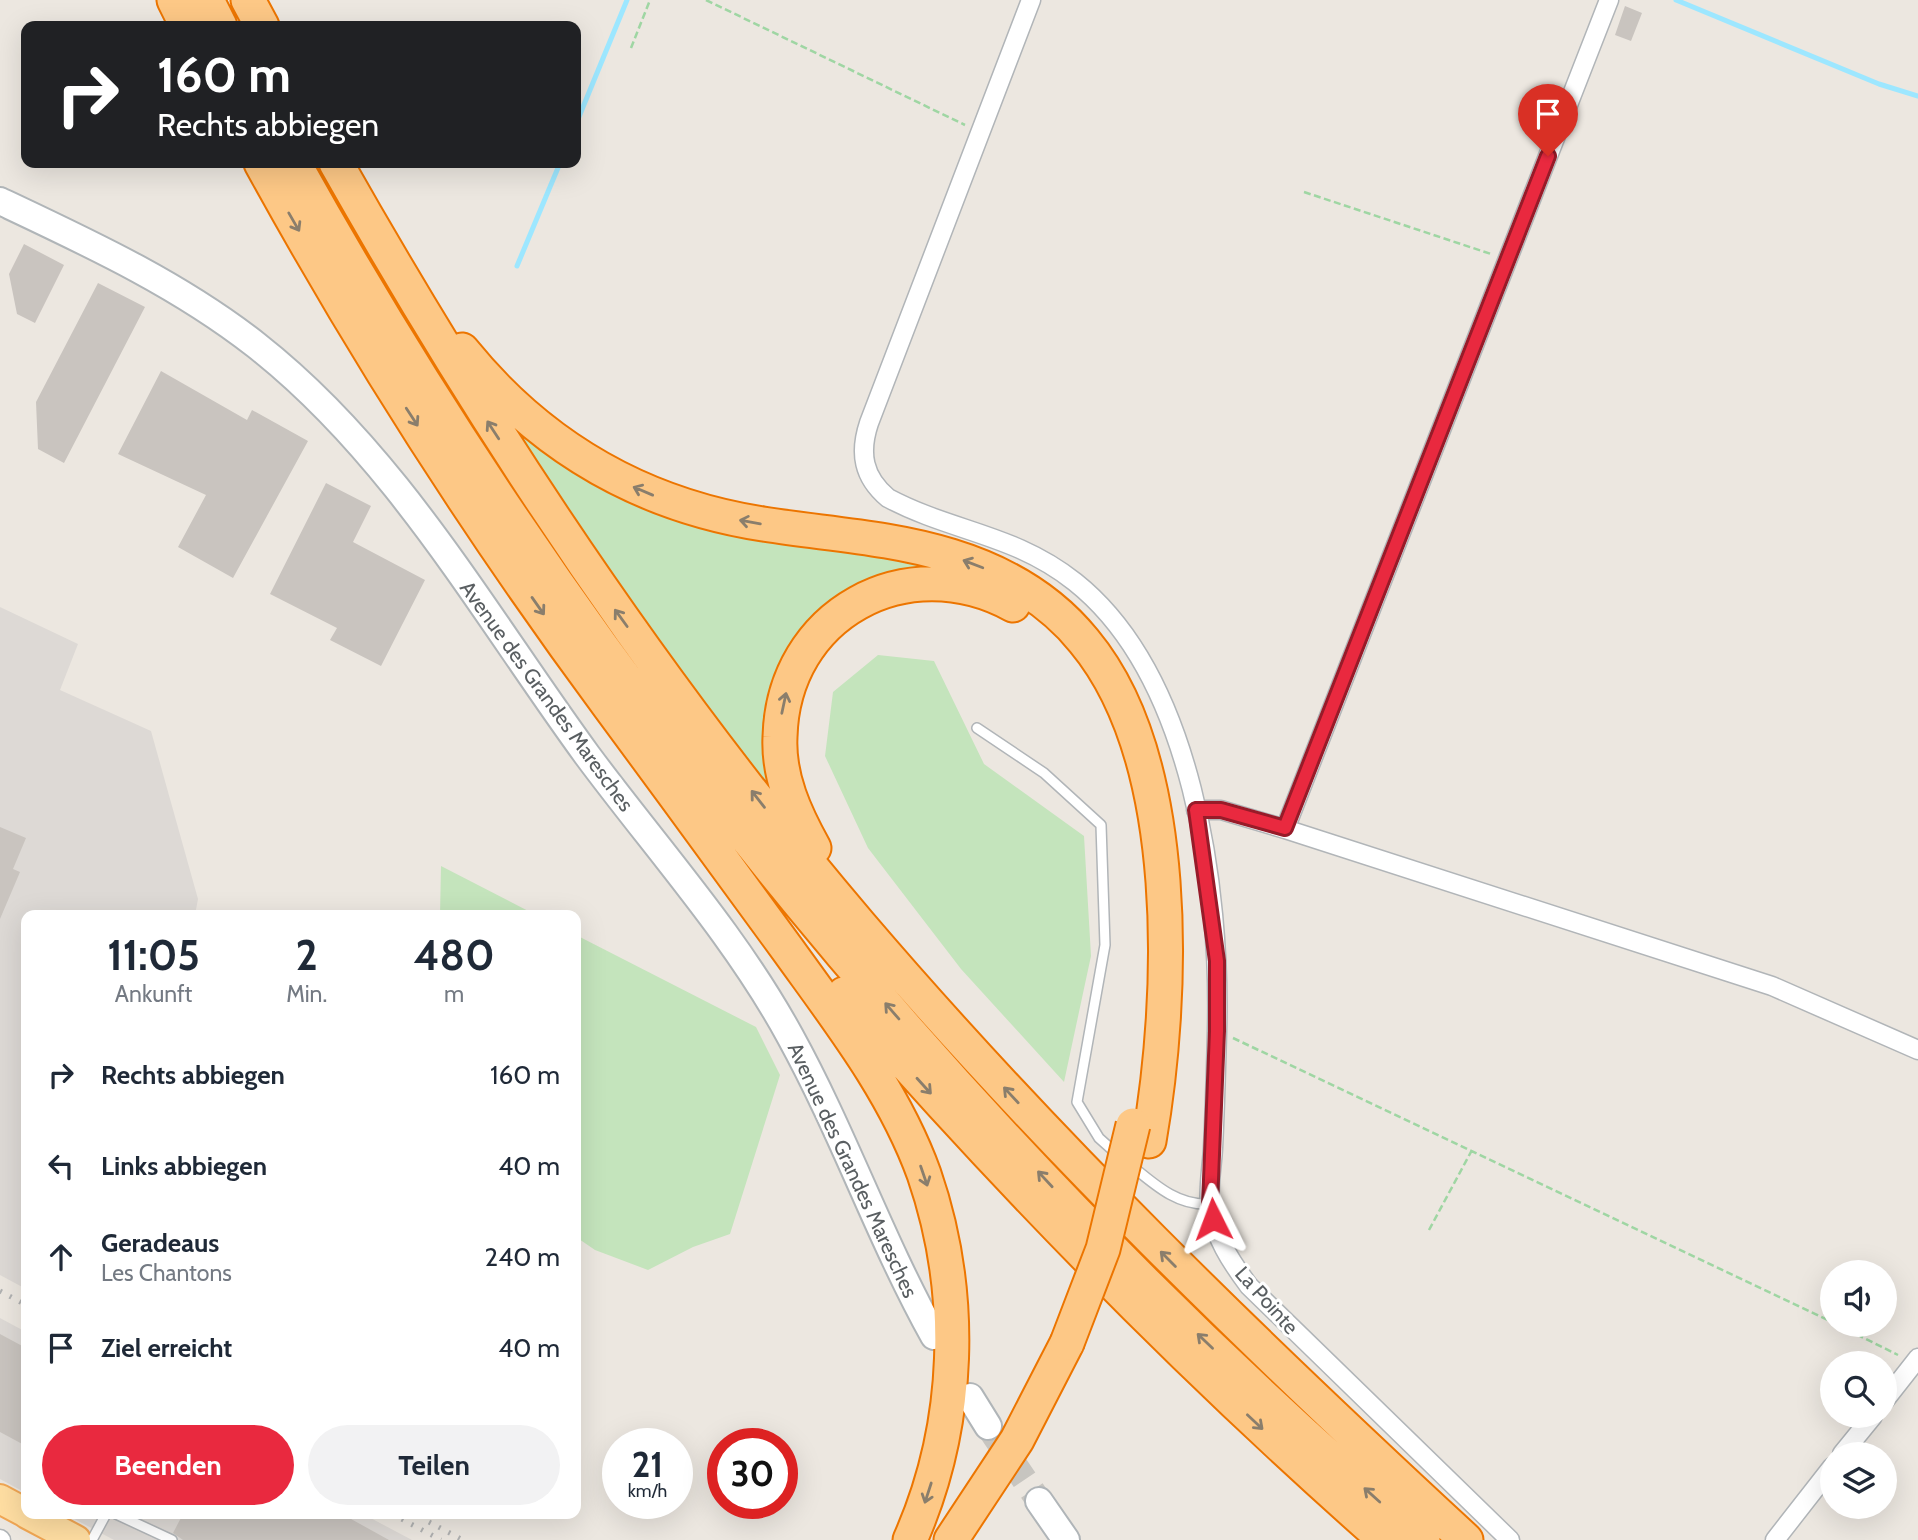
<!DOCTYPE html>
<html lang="de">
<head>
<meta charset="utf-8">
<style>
  :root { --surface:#fff; --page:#f2f2f3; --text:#1f2937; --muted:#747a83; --accent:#e9293f }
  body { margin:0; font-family:Cabin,sans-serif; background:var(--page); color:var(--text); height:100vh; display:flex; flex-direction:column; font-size:26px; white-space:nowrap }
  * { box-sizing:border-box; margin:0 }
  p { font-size:23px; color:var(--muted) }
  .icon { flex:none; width:38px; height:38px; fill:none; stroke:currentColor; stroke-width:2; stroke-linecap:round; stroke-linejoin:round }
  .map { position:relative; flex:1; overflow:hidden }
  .drawer { position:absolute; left:21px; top:910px; width:560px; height:609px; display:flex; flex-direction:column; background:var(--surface); border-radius:14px; box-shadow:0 7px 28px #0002 }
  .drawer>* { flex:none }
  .top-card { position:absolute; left:21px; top:21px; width:560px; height:147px; border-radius:14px; box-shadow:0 7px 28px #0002; background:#202124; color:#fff; overflow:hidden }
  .fabs { position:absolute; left:1820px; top:1260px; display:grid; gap:14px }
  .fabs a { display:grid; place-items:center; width:77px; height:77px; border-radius:50%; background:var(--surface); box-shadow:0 7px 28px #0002; font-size:35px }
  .speed { position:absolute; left:602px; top:1428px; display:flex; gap:14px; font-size:35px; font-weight:700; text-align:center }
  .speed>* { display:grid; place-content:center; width:91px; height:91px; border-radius:50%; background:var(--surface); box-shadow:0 7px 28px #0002; line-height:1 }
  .speed small { font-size:18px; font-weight:400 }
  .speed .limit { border:10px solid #d22; background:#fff; color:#111 }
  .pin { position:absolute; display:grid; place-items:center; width:60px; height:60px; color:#fff; margin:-72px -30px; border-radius:50% 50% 50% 0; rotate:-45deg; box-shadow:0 0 7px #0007 }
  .pin .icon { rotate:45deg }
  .me { position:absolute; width:77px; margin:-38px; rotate:357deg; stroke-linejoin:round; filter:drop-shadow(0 0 5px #0008) }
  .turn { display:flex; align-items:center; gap:24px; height:147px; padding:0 21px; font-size:32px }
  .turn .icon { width:91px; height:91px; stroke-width:2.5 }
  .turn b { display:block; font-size:49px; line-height:60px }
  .eta { display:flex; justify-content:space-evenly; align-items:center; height:119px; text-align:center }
  .eta b { font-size:42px; font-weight:700; line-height:49px }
  .cta { display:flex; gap:14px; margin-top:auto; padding:14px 21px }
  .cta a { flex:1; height:80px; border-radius:42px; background:var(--accent); color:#fff; font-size:28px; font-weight:700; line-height:80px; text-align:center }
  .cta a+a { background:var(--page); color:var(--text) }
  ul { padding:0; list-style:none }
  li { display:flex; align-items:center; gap:21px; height:91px; padding:0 21px }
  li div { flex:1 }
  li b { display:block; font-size:26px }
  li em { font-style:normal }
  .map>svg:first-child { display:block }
</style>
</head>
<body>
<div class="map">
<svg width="1918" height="1540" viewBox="0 0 1918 1540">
  <rect width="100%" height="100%" fill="#ece7e0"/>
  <path fill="#ddd9d5" d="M0,607L78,644L60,690L151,731L198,899L195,915H26V1289L0,1275Z
    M0,1318L26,1332V1493L0,1479Z
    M65,1514H363L412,1540H114Z"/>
  <path fill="#c4e4bc" d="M476,381L570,462L945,563L819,622L770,785L767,786L668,661L518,434Z
    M878,655L934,661L984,764L1084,836L1091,956L1064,1082L961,969L868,848L825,756L833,692Z
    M441,866L536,915H440Z
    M576,935L756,1027L780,1075L730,1234L693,1247L648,1270L595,1250L576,1237Z"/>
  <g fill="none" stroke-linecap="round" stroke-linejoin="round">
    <path stroke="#9de7ff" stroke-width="5" d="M1676,0L1879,84L1918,96
      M576,124L627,0
      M517,266L560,163"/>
  </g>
  <path fill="#c9c4bf" d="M1625,6L1642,13L1631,41L1615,35Z
    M24,244L64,265L35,323L17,314L9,274Z
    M98,283L145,307L64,463L38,449L36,402Z
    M161,371L247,420L252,410L308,441L233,578L178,547L206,495L118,454Z
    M326,483L371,506L353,542L425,580L381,666L330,640L337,628L270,594Z
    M0,827L26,838L13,869L20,872L0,919Z
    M0,1334L26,1348V1446L0,1432Z
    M183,1514H342L389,1540H183L173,1533Z"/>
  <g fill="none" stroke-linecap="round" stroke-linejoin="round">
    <path stroke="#c7c5c0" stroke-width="26" stroke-dasharray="26 13" stroke-linecap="butt" d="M988,1426L1039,1501"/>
    <g stroke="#b1b5b8" stroke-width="12">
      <path id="lane" d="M977,728L1044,773L1101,825L1105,945L1077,1102L1099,1138L1118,1155
        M1132,1166C1155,1185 1178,1206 1210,1204
        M116,1514L172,1540
        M92,1540L106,1514"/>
    </g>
    <g stroke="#b1b5b8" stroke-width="21">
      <path id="street" d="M1031,0L869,423C859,453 863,477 888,498C952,532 1015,534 1075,582C1193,676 1221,890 1217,1032C1216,1070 1215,1109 1213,1148C1212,1167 1208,1187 1210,1206C1214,1236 1231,1262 1249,1286L1510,1540
        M1196,810H1221L1285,829L1772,986L1918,1050
        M1285,829L1609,0
        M1885,1400L1918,1358
        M1842,1454L1873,1416
        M0,1539L1,1540
        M1775,1540L1832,1467"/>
    </g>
    <g stroke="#b0b5b8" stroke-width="30">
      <path id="secondary" d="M0,201C89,243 178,284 256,345C395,454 484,614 587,755C656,848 735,935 790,1036C844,1134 880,1239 934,1336
        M970,1397L988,1426
        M1039,1501L1066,1540"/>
    </g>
    <g stroke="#f1a754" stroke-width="32">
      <path id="primary" d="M0,1499L26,1513
        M27,1514L76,1540"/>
    </g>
    <g stroke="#ec7500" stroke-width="37">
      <path id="highway" d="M174,0L187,26
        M207,0L220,26
        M248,0L262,26
        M261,163C364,351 481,533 609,706C669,787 729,869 788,950C839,1021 894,1091 924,1174C965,1293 961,1425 910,1540
        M294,163C584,684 971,1151 1423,1540
        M336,163C488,432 659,690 860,925C1048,1145 1254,1344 1466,1540
        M462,350C540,446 641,505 763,524C826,534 890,537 951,556C1003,572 1050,599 1084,641C1183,760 1174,997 1149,1141
        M814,848C795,814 778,777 780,737C783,614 906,547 1013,605
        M844,994C1013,1188 1192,1370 1385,1540
        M951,1540L1017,1440L1067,1343"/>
    </g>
    <path stroke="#9fd6a3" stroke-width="2.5" stroke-dasharray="7 3.5" stroke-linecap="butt" d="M706,0L965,125
      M631,48L650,0
      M1304,192L1491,254
      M1233,1038L1832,1322
      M1429,1230L1472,1150
      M1838,1325L1898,1355"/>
    <use href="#lane" stroke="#fff" stroke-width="9"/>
    <use href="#street" stroke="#fff" stroke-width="18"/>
    <use href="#secondary" stroke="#fff" stroke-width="26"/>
    <use href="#primary" stroke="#ffdea2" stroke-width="28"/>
    <use href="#highway" stroke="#fdc886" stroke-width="33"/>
    <path stroke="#b0b1b1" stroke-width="5" stroke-dasharray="2 9" stroke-linecap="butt" d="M0,1291L26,1305
      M392,1514L441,1540
      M429,1522L463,1540"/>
    <g stroke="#ec7500" stroke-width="37" stroke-linecap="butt">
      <path id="highway-bridge" d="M1067,1343L1103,1249L1133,1125"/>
    </g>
    <use href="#highway-bridge" stroke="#fdc886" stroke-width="33"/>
  </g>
  <defs><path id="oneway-shaft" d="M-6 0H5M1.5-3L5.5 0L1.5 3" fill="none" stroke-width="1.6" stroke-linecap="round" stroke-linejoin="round" transform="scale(1.75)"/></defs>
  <g stroke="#8a7e6c">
    <use href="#oneway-shaft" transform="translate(294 222) rotate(60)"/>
    <use href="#oneway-shaft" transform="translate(412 417) rotate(57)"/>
    <use href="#oneway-shaft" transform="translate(493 430) rotate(-123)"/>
    <use href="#oneway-shaft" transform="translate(643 491) rotate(-157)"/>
    <use href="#oneway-shaft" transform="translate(750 522) rotate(-170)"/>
    <use href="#oneway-shaft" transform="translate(973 564) rotate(-159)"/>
    <use href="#oneway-shaft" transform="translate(538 606) rotate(55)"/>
    <use href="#oneway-shaft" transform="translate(621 618) rotate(-126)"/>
    <use href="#oneway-shaft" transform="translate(784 703) rotate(-78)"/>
    <use href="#oneway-shaft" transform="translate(758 799) rotate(-128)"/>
    <use href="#oneway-shaft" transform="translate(892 1011) rotate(-131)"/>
    <use href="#oneway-shaft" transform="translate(924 1086) rotate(48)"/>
    <use href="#oneway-shaft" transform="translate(1011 1095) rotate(-133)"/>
    <use href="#oneway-shaft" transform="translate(924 1176) rotate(71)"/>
    <use href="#oneway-shaft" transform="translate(1045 1179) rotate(-133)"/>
    <use href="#oneway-shaft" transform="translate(1168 1259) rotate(-135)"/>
    <use href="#oneway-shaft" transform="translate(1205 1341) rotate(-136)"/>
    <use href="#oneway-shaft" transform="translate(1255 1422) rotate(43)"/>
    <use href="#oneway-shaft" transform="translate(928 1493) rotate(108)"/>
    <use href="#oneway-shaft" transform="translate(1372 1495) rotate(-138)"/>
  </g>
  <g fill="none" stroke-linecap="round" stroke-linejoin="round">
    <g stroke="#971b29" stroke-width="18">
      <path id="route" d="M1213,1219L1210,1204L1217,1031V961L1196,810H1221L1285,828L1548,156"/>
    </g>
    <use href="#route" stroke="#e9293f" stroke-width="12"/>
  </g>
  <g text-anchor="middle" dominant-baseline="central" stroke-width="6" stroke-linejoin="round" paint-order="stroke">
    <g font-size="21" fill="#595e61" stroke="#fff">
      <text transform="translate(547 696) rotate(54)">Avenue des Grandes Maresches</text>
      <text transform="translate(853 1170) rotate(65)">Avenue des Grandes Maresches</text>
      <text transform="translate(1267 1300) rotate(48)">La Pointe</text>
    </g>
  </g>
</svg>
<div class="fabs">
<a><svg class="icon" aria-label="sound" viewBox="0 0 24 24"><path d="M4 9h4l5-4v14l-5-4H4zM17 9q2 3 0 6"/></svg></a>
<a><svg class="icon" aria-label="search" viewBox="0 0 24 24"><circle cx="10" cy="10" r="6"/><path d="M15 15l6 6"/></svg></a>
<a><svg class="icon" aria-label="layers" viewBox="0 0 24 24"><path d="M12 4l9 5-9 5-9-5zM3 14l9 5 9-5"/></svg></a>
</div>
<div class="speed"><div>21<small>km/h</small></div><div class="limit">30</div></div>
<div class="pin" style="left:1548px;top:156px;background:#d93025"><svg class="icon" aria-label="arrive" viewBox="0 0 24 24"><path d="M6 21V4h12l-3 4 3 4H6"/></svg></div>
<svg class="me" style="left:1213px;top:1219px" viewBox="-20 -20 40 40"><path d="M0-17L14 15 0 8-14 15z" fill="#e9293f" stroke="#fff" stroke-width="4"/></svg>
<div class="top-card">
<div class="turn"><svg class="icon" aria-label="right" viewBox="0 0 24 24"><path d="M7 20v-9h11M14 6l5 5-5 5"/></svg><div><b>160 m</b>Rechts abbiegen</div></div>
</div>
<section class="drawer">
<div class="eta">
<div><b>11:05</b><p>Ankunft</p></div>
<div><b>2</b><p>Min.</p></div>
<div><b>480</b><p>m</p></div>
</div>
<ul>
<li><svg class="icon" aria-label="right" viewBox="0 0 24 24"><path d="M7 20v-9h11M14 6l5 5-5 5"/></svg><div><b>Rechts abbiegen</b></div><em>160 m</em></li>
<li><svg class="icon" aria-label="left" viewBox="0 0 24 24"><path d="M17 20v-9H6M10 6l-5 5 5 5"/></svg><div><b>Links abbiegen</b></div><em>40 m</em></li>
<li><svg class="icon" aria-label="ahead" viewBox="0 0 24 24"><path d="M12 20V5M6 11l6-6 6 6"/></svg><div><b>Geradeaus</b><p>Les Chantons</p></div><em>240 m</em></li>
<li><svg class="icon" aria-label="arrive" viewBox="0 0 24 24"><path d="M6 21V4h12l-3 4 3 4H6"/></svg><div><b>Ziel erreicht</b></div><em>40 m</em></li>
</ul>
<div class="cta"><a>Beenden</a><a>Teilen</a></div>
</section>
</div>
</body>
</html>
